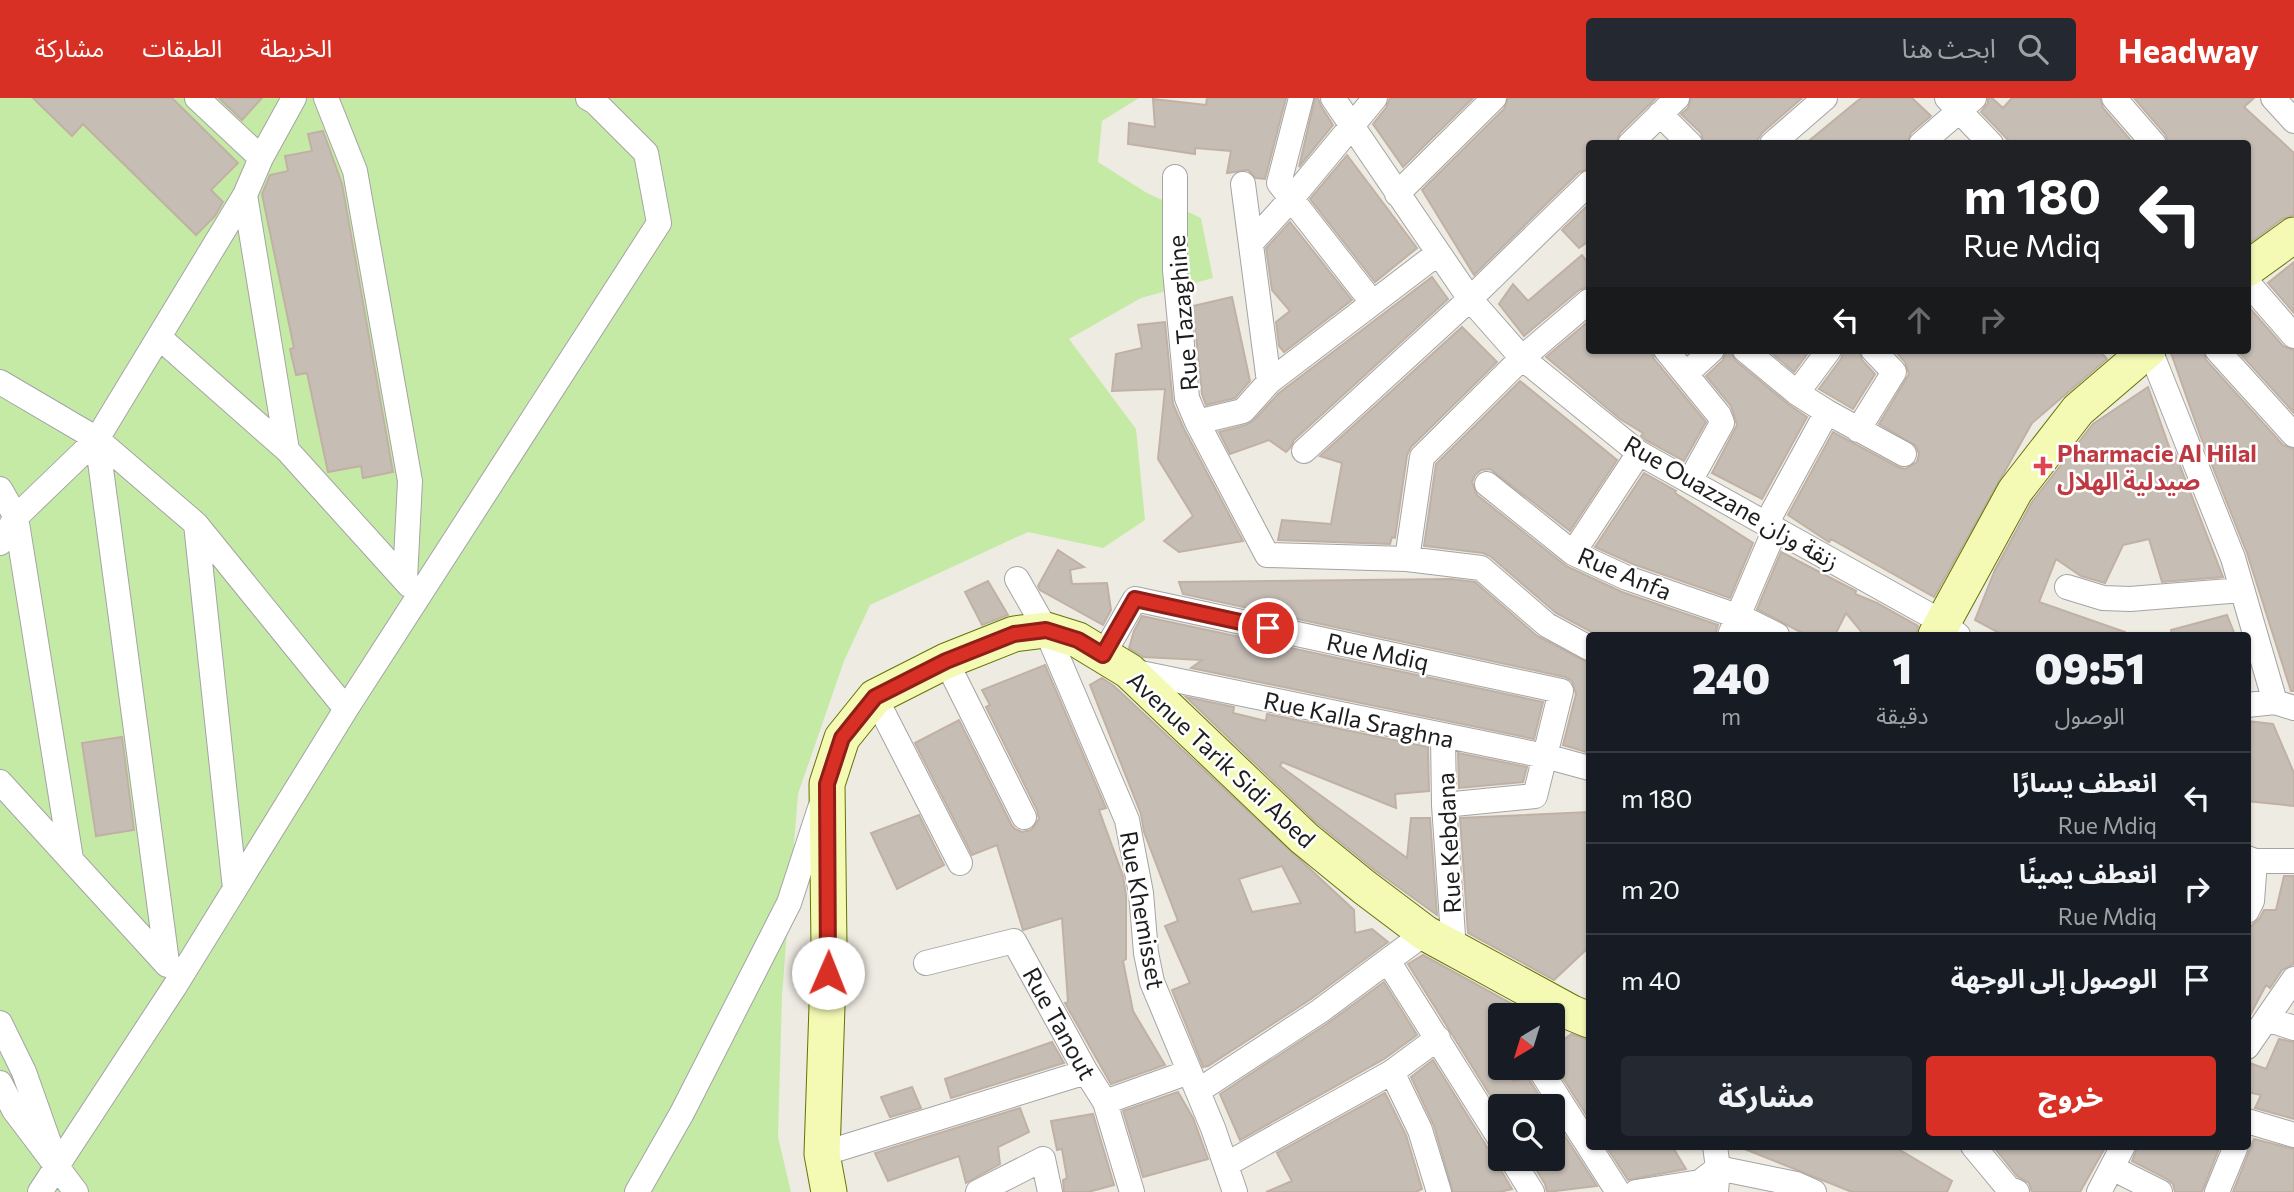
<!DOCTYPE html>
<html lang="ar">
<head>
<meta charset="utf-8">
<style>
  :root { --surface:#171b24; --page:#242831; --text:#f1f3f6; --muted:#9ea1a6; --line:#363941; --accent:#d93025 }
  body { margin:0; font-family:Commissioner,"Noto Sans Arabic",sans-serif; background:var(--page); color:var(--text); direction:rtl; height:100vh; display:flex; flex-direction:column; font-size:26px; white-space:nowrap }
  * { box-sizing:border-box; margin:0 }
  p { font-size:23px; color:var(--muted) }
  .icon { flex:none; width:38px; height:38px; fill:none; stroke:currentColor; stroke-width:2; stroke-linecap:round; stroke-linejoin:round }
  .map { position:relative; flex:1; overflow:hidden; direction:ltr }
  .details { position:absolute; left:1586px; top:534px; width:665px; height:518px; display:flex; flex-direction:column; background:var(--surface); border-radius:7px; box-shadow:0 2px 5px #0004; direction:rtl }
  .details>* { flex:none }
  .top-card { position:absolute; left:1586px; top:42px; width:665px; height:214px; border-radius:7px; box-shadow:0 2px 5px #0004; direction:rtl; background:#202124; color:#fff; overflow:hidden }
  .needle { width:46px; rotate:218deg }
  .buttons { position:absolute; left:1488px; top:905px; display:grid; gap:14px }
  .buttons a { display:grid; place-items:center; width:77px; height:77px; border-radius:7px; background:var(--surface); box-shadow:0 2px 5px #0004; font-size:35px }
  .pin { position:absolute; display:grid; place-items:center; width:60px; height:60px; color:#fff; margin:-30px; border:4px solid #fff; border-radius:50%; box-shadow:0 2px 7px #0007 }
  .me { position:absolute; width:77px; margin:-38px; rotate:1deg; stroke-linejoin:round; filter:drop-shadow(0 0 5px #0008) }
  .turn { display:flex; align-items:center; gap:24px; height:147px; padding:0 35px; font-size:32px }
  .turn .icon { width:91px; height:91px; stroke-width:2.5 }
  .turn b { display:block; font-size:49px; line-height:60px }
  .lanes { display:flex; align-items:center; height:66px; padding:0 35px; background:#0003; justify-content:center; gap:35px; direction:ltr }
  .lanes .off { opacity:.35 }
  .eta { display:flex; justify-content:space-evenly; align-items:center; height:119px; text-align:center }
  .eta b { font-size:42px; font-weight:800; line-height:49px }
  .cta { display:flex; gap:14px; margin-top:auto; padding:14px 35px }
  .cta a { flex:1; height:80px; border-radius:7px; background:var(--accent); color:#fff; font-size:28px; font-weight:800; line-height:80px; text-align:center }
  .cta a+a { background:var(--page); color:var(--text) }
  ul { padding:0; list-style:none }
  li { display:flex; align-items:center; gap:21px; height:91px; padding:0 35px; border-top:2px solid var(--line) }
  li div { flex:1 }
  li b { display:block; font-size:26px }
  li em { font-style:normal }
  header { display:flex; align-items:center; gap:42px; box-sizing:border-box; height:98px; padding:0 35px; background:var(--accent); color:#fff }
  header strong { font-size:33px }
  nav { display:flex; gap:38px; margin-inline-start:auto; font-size:24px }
  .search { width:490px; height:63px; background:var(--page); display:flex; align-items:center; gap:18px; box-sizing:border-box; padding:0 24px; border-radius:7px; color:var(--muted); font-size:26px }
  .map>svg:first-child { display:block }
</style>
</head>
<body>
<header>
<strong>Headway</strong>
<div class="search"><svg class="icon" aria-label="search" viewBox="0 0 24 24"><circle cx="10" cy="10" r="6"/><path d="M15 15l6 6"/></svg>ابحث هنا</div>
<nav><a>الخريطة</a><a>الطبقات</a><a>مشاركة</a></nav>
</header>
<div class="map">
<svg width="2294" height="1094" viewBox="0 0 2294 1094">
  <rect width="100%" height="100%" fill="#eeebe2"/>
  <path fill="#c5eaa6" d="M0,0H1139L1102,23L1098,64L1147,95L1201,120L1213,180L1141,200L1069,241L1136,331L1145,422L1103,450L1028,434L870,507L844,563L798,696L782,897L778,1039L791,1094H0Z"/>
  <path fill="#c6bdb5" stroke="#c0b1a4" stroke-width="2" fill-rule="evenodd" d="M33,0H172L238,65L211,92L223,104L215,118L196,137L83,26L72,38Z
    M219,0H262L242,22Z
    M1207,0H1286L1265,81L1256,80L1248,72L1227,75L1231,53L1195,50V56L1128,46L1129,25L1155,29L1153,1L1206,7Z
    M1315,0H1318L1321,8L1333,27L1299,69Z
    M1390,0H1473L1403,69L1373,26L1386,10Z
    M1508,0H1656L1620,35L1616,46H1589V71L1579,74L1474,177L1422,92L1504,11Z
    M1691,0H1802L1762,35L1755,46H1704L1701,35L1681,16L1688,10Z
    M1861,0H1912L1931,18L1911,35L1907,46H1805Z
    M1988,0H1992L2003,10L2012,0H2100L2103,10L2134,46H2012L1981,14L1988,5Z
    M2134,0H2254L2244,9L2294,55V117L2282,121L2251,144L2247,140V46H2169L2165,36Z
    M323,33L342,86L393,374L363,380L361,368L328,374L307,275L296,277L290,251L294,250L262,96L270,77L288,73L285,58L312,53L308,36Z
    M1347,57L1417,150L1375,184L1310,101Z
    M1589,106V143L1579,150L1562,132Z
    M1290,124L1352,202L1284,254L1279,248L1276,224L1290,213L1272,192L1266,150Z
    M1582,157L1589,166V188L1579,192L1524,238L1499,206L1513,186L1528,203Z
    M2294,164V215L2268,185Z
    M1432,179L1448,201L1294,342L1290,350L1286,354L1269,342L1230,356L1219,334L1246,327L1253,323L1279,295Z
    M1232,199L1250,283L1235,300L1206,307L1202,296L1193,208Z
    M2247,207L2283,248L2294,252V315L2237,252H2247Z
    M1589,223V252H1651L1654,261L1706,324L1684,363L1647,343L1641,338L1643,335L1620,321L1546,259Z
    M1165,224L1173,306L1184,331L1243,443L1179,454L1164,443L1193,418L1158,361L1165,291L1112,293L1116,256L1142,250L1138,227Z
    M1462,229L1497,264L1411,349L1407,357L1395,440L1392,439L1390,446L1278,442L1282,422L1331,426L1342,365L1320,358Z
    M1726,252H1730L1736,263L1788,306L1807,319L1762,401L1712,375L1737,327L1731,308L1706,278L1723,262Z
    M1768,252H1810L1794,274Z
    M1844,252H1859L1862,262L1875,276L1853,311L1819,291L1841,261Z
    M1894,252H2099L2107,261L2032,325L1934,499L1831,441L1829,444L1788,417L1833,334L1898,369L1905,371L1917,364L1919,356L1916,348L1879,326L1909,276L1905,264Z
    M2170,252H2203L2206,262L2283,347L2294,351V593H2291L2247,455L2200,337Z
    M1520,283L1617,362L1570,433L1490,371L1481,372L1475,377L1472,384L1477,397L1566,468L1622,494L1718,527L1715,537H1597L1556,515L1490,458L1483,455L1424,448L1436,366Z
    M2148,289L2172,357L2175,355L2223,479L2162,484L2149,441L2123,447L2105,485L2081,478L2056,461L2039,504L2125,534V537H2003L1975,522L1995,472L2032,404L2093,326Z
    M1644,375L1676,393L1675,395L1753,445L1730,500L1633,466L1595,449Z
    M1058,452L1084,469L1070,472L1072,486L1107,485L1111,512L1103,527L1040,492L1038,488Z
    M1781,454L1856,493L1855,496L1877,505L1918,528L1916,537H1864L1846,515L1835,537H1806L1757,511Z
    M1451,481L1475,484L1537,538L1589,565V655L1563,647L1576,596L1572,583L1565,579L1183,496L1179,484Z
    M988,483L1008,517L982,527L965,494Z
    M2227,517L2235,537H2172L2171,532Z
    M1142,518L1543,604L1534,641L1191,570L1202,562L1143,559L1129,550L1134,533Z
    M1045,567L1106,710L1099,712L1123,778L1126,797V861L1123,863L1133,913L1165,967L1111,986L1065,905L1068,904L1062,820L1023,832L997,747L972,757L915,645L959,622L1011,726L1015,731L1022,734L1031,732L1039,721L1037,712L986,609L990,607L982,592Z
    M1102,580L1114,588L1354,812L1355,835L1372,831L1388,844L1311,901L1208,968L1203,969L1172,892L1190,885L1165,828L1178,823L1144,734L1141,716L1090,587ZM1282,768L1301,805L1252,814L1239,781Z
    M1186,599L1234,609L1233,615L1266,623L1267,616L1428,649L1429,693L1395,696L1396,710L1282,664L1280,668L1407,760L1411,720H1430L1437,817L1376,773L1317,725Z
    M2247,623L2273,626L2294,675V708L2247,703Z
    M122,639L134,732L96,738L82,645Z
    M1458,655L1527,669L1523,684L1459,690Z
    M1589,714V849L1554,882L1468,835L1460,720Z
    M919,717L944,767L897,791L871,735Z
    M2284,778H2294V866L2282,872L2270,890L2266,887L2247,923V832L2260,820L2264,812H2276Z
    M1423,857L1532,917H1500V934L1491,940L1500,957V970H1507L1513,983L1528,980L1546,1008H1500V1013L1408,866Z
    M1384,884L1417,937L1384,961L1240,1042L1220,996L1328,925Z
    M1571,936L1589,942V1021L1552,963V951Z
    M2279,941L2294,944V1021L2255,1010L2261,997L2247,994V964L2266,971Z
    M1052,944L1064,965L951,1000L945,981Z
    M1433,962L1487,1049L1497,1055L1498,1067L1512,1091L1500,1094H1453L1434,1028L1411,979Z
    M912,989L921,1010L890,1019L881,999Z
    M1178,994L1193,1020L1208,1061L1143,1079L1123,1013Z
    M1385,995L1406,1037L1422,1091L1416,1094H1266L1292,1083L1277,1055Z
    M1020,1010L1029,1034L998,1049L1000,1066L966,1085L959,1058L888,1083L875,1055Z
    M1093,1016L1114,1087L1088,1094H1064L1063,1082L1067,1080L1062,1051L1057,1052L1051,1023Z
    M1552,1018L1597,1088L1547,1094L1545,1086L1529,1060H1552Z
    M2254,1041L2294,1051V1094H2233Z
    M1606,1048H1672L1686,1071L1628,1082Z
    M1737,1048H1893L1952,1083L1947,1094H1852Z
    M1993,1048H2106L2080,1094H2032L2029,1085L2017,1078Z
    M2138,1048H2220L2202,1094H2175L2173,1086L2167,1081L2132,1063Z"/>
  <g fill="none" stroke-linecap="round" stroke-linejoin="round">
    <g stroke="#a4a4a4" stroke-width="26">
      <path id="street" d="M197,0L261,60
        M326,0L355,73L410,383L405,481
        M1301,0L1279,85L1372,204
        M1333,0L1470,201L1522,260L1639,355L1942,524L1958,537
        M1947,0L1991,46
        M2114,0L2154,46
        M2273,0L2294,23
        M1660,16L1690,46
        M1630,46L1677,0
        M1772,46L1825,0
        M1921,46L1974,0
        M1175,79V172L1187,300L1197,324L1267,457L1407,461L1481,470L1547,527L1589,550
        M1243,86L1269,284
        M1397,96L1494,0
        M245,97L287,352
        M1251,145L1292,100L1375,0
        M2247,184L2294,238
        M160,240L287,352L409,487
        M1666,252L1719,317L1722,325L1690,383
        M1745,252L1797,295L1827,314L1904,356
        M2150,252L2233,460L2275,604
        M2217,252L2294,337
        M1686,276L1712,252
        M0,284L97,341L196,426L346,611
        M1797,295L1829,252
        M1197,324L1243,313L1269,284L1437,156
        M1858,332L1894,274L1873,252
        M97,341L167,864
        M1304,353L1470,201L1589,85
        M1487,386L1573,455L1627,480L1743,520L1777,537
        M0,391L16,419L71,761
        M196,426L235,791
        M1766,426L1827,314
        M0,445L16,419L97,341L245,97L261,60L294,0
        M1573,455L1639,355
        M1407,461L1422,359L1522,260L1589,203
        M1017,481L1046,532L1127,722L1141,795L1146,855L1152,884L1213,1030L1235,1094
        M2067,489L2103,500L2130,501L2242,492
        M1730,537L1775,431
        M1103,557L1135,501L1561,593L1535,698L1444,707
        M946,563L1024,719
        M1131,573L1545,658L1589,670
        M875,599L960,765
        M2247,607L2275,604L2294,610
        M1443,638L1444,707L1454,852
        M0,684L167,867
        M2247,760L2255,763H2294
        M2247,813L2252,803L2255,763
        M1388,863L1500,1041
        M926,865L1014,843L1086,974L1105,1004L1132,1094
        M2267,921L2294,930
        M0,925L24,974L57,1067
        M2247,949L2294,881
        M1539,970L1618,1094
        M1392,974L1420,1032L1439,1094
        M0,985L14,1012L76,1094
        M1198,993L1320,913L1425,835
        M1105,1004L1189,974
        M2247,1023L2294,1037
        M1715,1048L1718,1070L1716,1094
        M1973,1048L2008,1090L2017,1094
        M822,1056L1086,974
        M1511,1060L1532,1094
        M1227,1066L1392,974L1438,940
        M2112,1070L2160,1094
        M40,1094L175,888L346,611L659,125L646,55L595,4L588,0
        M637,1094L682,1015L789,805L820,710
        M978,1094L1043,1061L1050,1094
        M1636,1094L1700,1084L1718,1070L1796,1086L1814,1094
        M2099,1094L2123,1048
        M2217,1094L2236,1048"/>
    </g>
    <g stroke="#637403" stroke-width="37">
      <path id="secondary" d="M2247,171L2294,137
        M1936,537L2015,393L2078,312L2148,252
        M829,1094L822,1056L829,849L827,686L842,640L875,599L946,563L1014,536L1046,532L1078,542L1129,573L1304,740L1364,789L1425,835L1572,915L1589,922"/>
    </g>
    <use href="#street" stroke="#fff" stroke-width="24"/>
    <use href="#secondary" stroke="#f4fab4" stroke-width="35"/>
  </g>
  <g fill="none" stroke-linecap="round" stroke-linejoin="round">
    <g stroke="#8d1f18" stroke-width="18">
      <path id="route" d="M828,875L827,686L842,640L875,599L946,563L1014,536L1046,532L1078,542L1103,557L1135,501L1268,530"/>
    </g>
    <use href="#route" stroke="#d93025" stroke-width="12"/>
  </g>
  <path fill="#e0444e" stroke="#fff" stroke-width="2.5" d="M2039.5 357.5h7v7h7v7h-7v7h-7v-7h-7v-7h7z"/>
  <g text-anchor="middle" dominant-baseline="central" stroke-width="5" stroke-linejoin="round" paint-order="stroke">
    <g font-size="24" fill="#1d1d1d" stroke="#fff">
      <text transform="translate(1182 215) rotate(-95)">Rue Tazaghine</text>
      <text transform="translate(1732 404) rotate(30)">Rue Ouazzane زنقة وزان</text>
      <text transform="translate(1625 475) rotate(23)">Rue Anfa</text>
      <text transform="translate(1378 553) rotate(12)">Rue Mdiq</text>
      <text transform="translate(1359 621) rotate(12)">Rue Kalla Sraghna</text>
      <text transform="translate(1222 661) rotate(43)">Avenue Tarik Sidi Abed</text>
      <text transform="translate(1448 745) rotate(-93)">Rue Kebdana</text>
      <text transform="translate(1143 812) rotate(80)">Rue Khemisset</text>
      <text transform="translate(1060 925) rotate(61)">Rue Tanout</text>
    </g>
    <g font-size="24" font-weight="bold" fill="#be3a42" stroke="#fff" text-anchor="start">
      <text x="2057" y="354">Pharmacie Al Hilal<tspan x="2057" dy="28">صيدلية الهلال</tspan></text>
    </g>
  </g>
</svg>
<div class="buttons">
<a><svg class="needle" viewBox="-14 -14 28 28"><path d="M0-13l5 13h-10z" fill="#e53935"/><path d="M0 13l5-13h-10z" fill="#9ea1a6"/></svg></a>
<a><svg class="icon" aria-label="search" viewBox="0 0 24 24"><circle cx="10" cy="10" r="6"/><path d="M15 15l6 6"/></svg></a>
</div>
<div class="pin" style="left:1268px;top:530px;background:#d93025"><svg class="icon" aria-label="arrive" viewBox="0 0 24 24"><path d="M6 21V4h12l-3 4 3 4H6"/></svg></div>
<svg class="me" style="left:828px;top:875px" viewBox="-20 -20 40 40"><circle r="19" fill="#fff"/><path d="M0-13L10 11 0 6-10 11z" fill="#d93025"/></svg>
<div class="top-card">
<div class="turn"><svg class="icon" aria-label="left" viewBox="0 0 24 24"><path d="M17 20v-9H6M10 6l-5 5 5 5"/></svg><div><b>180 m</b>Rue Mdiq</div></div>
<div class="lanes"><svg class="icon" aria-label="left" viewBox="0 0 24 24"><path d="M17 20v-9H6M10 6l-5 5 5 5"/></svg><svg class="icon off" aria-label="ahead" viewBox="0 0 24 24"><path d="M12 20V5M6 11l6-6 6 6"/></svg><svg class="icon off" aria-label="right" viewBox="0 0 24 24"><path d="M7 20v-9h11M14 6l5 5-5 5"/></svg></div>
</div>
<section class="details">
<div class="eta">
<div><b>09:51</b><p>الوصول</p></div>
<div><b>1</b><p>دقيقة</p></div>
<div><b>240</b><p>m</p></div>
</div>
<ul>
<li><svg class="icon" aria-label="left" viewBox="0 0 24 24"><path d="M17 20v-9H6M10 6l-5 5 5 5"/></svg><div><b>انعطف يسارًا</b><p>Rue Mdiq</p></div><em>180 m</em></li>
<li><svg class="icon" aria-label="right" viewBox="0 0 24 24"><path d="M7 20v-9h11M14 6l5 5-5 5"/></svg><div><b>انعطف يمينًا</b><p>Rue Mdiq</p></div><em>20 m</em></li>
<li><svg class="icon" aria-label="arrive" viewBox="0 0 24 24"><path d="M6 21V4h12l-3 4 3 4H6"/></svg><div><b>الوصول إلى الوجهة</b></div><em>40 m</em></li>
</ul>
<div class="cta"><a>خروج</a><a>مشاركة</a></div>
</section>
</div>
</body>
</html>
